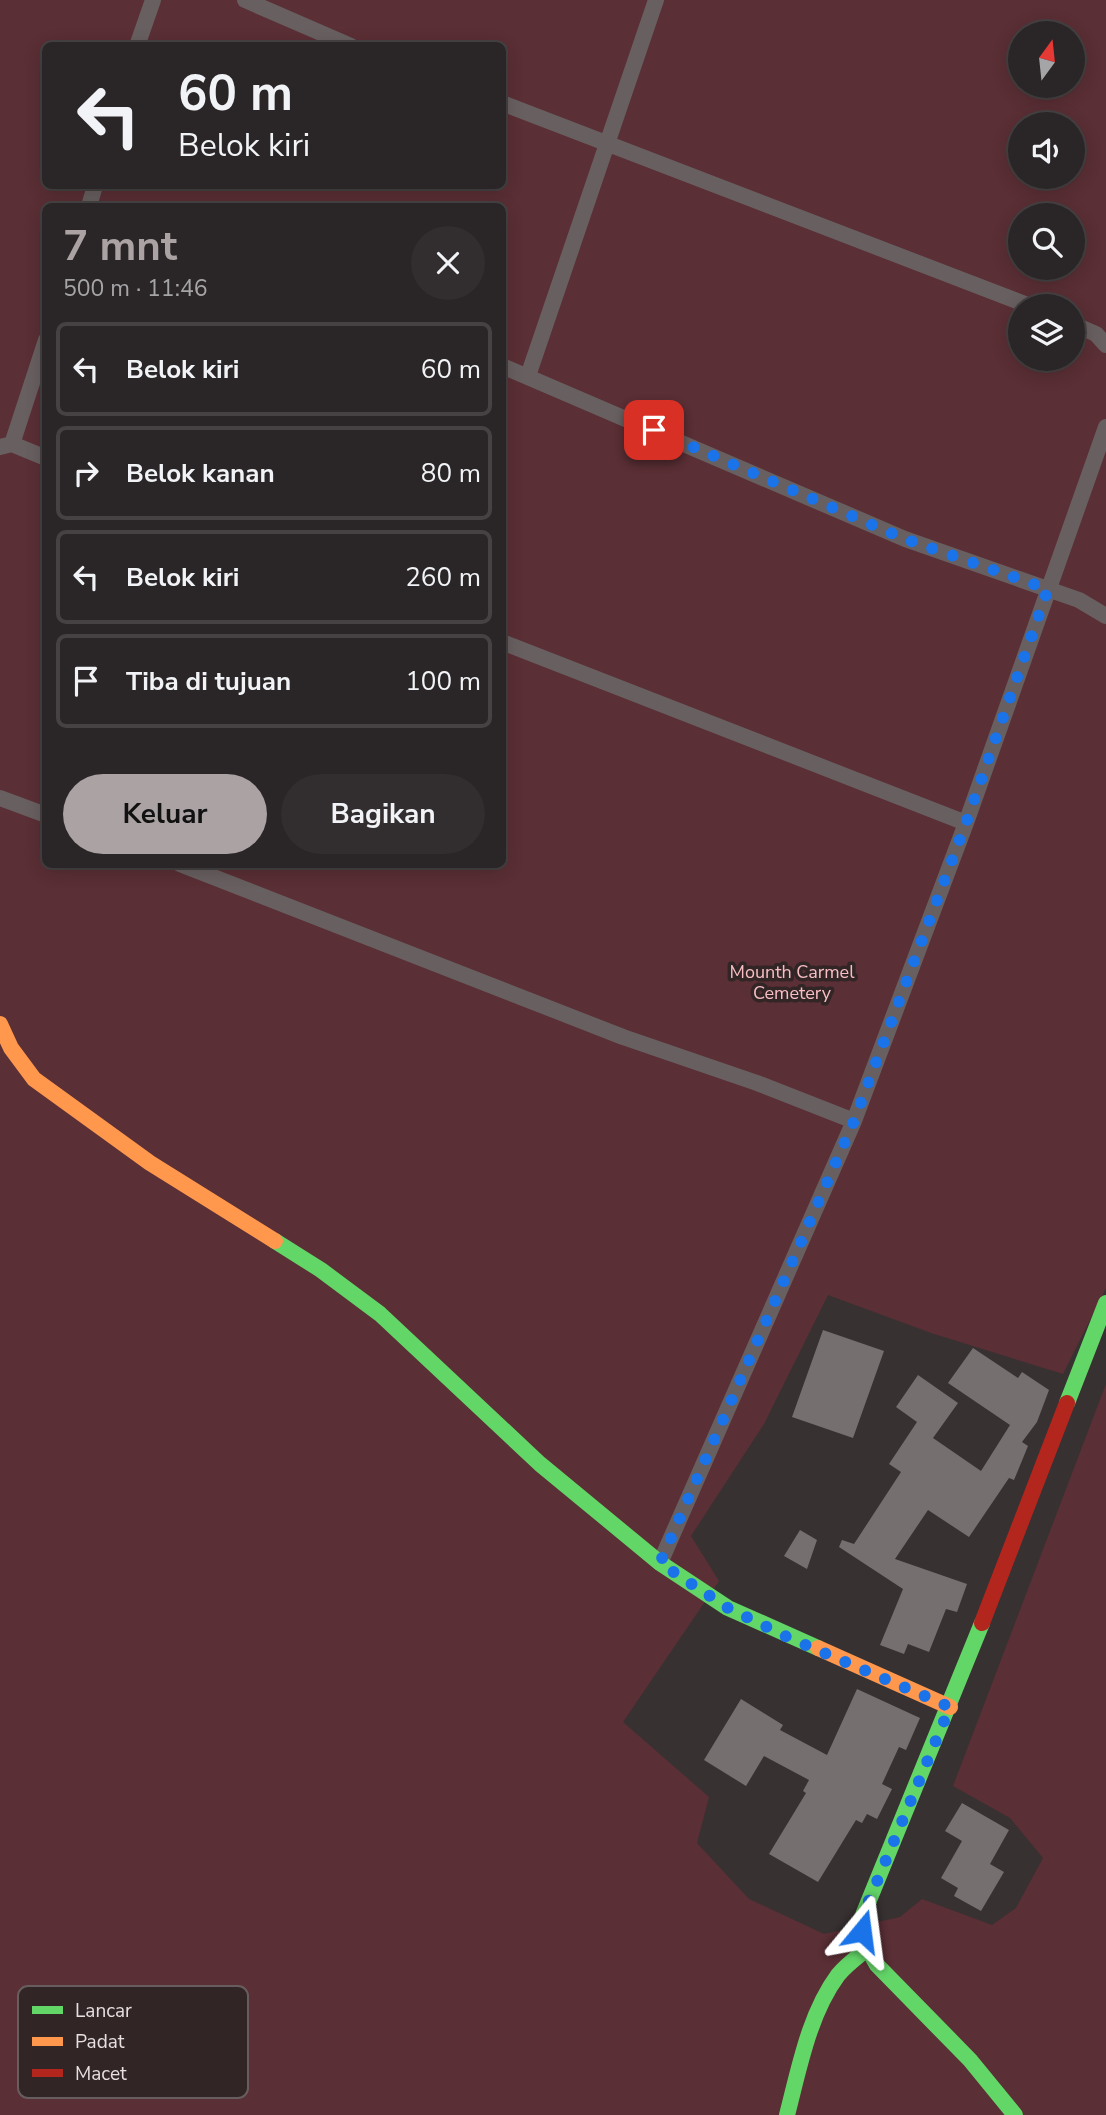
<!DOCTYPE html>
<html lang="id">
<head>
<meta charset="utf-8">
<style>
  :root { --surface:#2a2526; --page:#322d2e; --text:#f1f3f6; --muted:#a5a5a7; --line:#464243; --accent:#aaa2a3 }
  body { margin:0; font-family:"Nunito Sans",sans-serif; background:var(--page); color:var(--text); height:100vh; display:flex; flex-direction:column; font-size:26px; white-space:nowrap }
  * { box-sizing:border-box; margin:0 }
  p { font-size:23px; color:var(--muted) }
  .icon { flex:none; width:38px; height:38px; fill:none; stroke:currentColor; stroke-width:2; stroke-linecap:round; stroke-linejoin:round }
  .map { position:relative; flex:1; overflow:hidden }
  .panel { position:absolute; left:42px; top:203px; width:464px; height:665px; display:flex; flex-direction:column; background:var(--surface); border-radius:10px; box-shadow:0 4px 18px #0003,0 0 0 2px var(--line) }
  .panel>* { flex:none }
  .banner { position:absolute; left:42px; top:42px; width:464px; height:147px; border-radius:10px; box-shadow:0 4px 18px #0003,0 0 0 2px var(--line); background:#2a2526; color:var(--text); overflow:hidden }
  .needle { width:46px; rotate:15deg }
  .buttons { position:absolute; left:1008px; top:21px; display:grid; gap:14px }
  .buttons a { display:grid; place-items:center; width:77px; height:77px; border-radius:50%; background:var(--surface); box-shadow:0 4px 18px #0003,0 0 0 2px var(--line); font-size:35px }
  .pin { position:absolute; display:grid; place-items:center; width:60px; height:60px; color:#fff; margin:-30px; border-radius:14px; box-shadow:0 4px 10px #0006 }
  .me { position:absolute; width:77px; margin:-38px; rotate:16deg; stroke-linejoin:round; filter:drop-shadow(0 0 5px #0008) }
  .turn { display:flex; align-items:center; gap:24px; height:147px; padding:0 21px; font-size:32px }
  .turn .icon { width:91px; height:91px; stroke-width:2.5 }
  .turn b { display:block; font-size:49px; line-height:60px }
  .round { display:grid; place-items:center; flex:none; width:74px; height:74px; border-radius:37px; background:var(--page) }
  .head { display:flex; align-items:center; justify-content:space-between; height:119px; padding:0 21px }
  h1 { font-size:42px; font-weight:700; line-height:52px; color:var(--accent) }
  .cta { display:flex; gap:14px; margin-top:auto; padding:14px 21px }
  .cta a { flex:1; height:80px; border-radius:42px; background:var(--accent); color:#111; font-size:28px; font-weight:700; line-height:80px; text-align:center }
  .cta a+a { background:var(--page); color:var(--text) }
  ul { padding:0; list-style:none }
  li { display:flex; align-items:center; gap:21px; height:94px; margin:0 14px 10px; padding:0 7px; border:4px solid var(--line); border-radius:10px }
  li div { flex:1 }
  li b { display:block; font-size:26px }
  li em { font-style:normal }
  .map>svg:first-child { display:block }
</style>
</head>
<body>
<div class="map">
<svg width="1106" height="2115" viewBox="0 0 1106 2115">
  <rect width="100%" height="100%" fill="#383132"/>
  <path fill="#5a2f35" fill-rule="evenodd" d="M0,0H1106V1288L1063,1374L931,1333L828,1295L764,1424L691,1536L719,1581L623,1722L709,1797L697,1843L749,1899L824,1934L900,1917L922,1899L992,1925L1016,1908L1043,1858L1010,1818L953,1786L1106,1384V2115H0ZM1020,33H1073V86H1020ZM46,46H502V186H46ZM1020,124H1073V177H1020ZM46,206H502V864H46ZM1020,215H1073V268H1020ZM1020,306H1073V359H1020Z"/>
  <path fill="#756f70" d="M823,1330L884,1351L853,1438L792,1417Z
    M973,1348L1018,1378L1022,1372L1049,1390L1037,1422L1022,1442L1028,1446L1014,1480L1009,1478L969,1537L928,1510L895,1559L967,1584L957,1612L946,1609L929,1652L908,1644L904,1654L880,1645L903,1589L839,1547L842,1540L854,1544L901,1472L889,1464L917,1422L896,1407L918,1375L958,1403L933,1438L981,1471L1010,1425L948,1383Z
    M800,1530L817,1540L807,1569L784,1556Z
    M857,1689L920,1718L906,1750L899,1747L882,1784L892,1789L877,1819L867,1814L862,1823L856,1820L818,1882L769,1854L806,1793L803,1791L809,1780L764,1756L746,1786L704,1760L741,1699L783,1725L780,1730L827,1755Z
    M962,1803L1009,1830L990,1864L1004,1872L981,1911L954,1896L958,1888L941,1878L962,1841L945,1831Z"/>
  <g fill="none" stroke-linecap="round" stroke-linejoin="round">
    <path stroke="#685f60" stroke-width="16" d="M245,0L351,46
      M137,46L153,0
      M502,103L1030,306
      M89,206L95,186
      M1073,324L1096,334L1106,345
      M502,366L905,539L1079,600L1106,616
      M528,376L656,0
      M12,444L46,458
      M0,447L12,444L46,340
      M502,642L966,823
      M0,798L46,815
      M180,864L623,1037L757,1083L854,1121
      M660,1563L854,1121L966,823L1106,427"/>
    <path stroke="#63d668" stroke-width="16" d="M275,1241L321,1270L380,1314L540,1464L660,1563L728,1608L818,1648
      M1067,1403L1106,1303
      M982,1623L863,1915C862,1934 867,1949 877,1965L970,2060L1015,2115
      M787,2115C799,2069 809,2014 838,1975C846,1965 857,1957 867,1949"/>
    <path stroke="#ff974d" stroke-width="16" d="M0,1024L11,1048L34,1079L150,1163L275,1241
      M818,1648L950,1707"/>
    <path stroke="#b3261e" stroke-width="16" d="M982,1623L1067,1403"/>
  </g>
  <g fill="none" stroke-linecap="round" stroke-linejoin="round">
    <path stroke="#1a73e8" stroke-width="12" stroke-dasharray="0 21.6" d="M654,430L905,539L1048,589L966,823L854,1121L660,1563L728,1608L787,1637L950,1707L863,1915L862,1931"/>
  </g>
  <g text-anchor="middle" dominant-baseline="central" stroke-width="7" stroke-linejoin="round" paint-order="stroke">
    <g font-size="18" fill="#f9bec4" stroke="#312526">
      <text x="792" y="972">Mounth Carmel<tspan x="792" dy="21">Cemetery</tspan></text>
    </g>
  </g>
  <rect x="18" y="1986" width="230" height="112" rx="10" fill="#312526" stroke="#685d5e" stroke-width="2"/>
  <rect x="32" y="2006" width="31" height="8" fill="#63d668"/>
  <rect x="32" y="2037" width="31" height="9" fill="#ff974d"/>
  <rect x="32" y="2069" width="31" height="8" fill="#b3261e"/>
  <g font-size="19" fill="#e7dfe0">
    <text x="75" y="2017">Lancar</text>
    <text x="75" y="2048">Padat</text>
    <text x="75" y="2080">Macet</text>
  </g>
</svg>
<div class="buttons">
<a><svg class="needle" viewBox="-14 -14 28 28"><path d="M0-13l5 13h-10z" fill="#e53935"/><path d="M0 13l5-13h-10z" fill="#a5a5a7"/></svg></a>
<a><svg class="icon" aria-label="sound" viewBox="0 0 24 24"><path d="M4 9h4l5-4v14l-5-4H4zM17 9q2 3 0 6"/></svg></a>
<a><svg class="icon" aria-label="search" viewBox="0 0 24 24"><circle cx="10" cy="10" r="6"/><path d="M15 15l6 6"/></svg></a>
<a><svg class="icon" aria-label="layers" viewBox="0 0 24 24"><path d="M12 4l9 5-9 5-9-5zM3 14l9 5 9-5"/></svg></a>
</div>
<div class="pin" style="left:654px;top:430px;background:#d93025"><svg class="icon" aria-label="arrive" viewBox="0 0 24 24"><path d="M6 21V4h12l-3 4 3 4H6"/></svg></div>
<svg class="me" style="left:862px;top:1931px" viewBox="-20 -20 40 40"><path d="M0-17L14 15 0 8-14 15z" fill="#1a73e8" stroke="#fff" stroke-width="4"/></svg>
<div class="banner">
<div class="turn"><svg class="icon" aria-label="left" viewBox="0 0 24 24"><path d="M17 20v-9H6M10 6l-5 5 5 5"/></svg><div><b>60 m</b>Belok kiri</div></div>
</div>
<section class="panel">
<div class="head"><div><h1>7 mnt</h1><p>500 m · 11:46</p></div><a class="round"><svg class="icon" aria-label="close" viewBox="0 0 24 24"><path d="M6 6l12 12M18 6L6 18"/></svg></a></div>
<ul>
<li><svg class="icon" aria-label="left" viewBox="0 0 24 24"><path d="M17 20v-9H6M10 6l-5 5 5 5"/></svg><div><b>Belok kiri</b></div><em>60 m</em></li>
<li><svg class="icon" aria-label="right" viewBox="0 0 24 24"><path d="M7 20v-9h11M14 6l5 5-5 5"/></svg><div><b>Belok kanan</b></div><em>80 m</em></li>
<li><svg class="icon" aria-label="left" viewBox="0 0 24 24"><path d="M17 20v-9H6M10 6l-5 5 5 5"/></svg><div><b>Belok kiri</b></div><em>260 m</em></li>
<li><svg class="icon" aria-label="arrive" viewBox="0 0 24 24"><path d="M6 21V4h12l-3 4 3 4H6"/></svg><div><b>Tiba di tujuan</b></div><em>100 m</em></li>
</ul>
<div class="cta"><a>Keluar</a><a>Bagikan</a></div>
</section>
</div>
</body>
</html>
